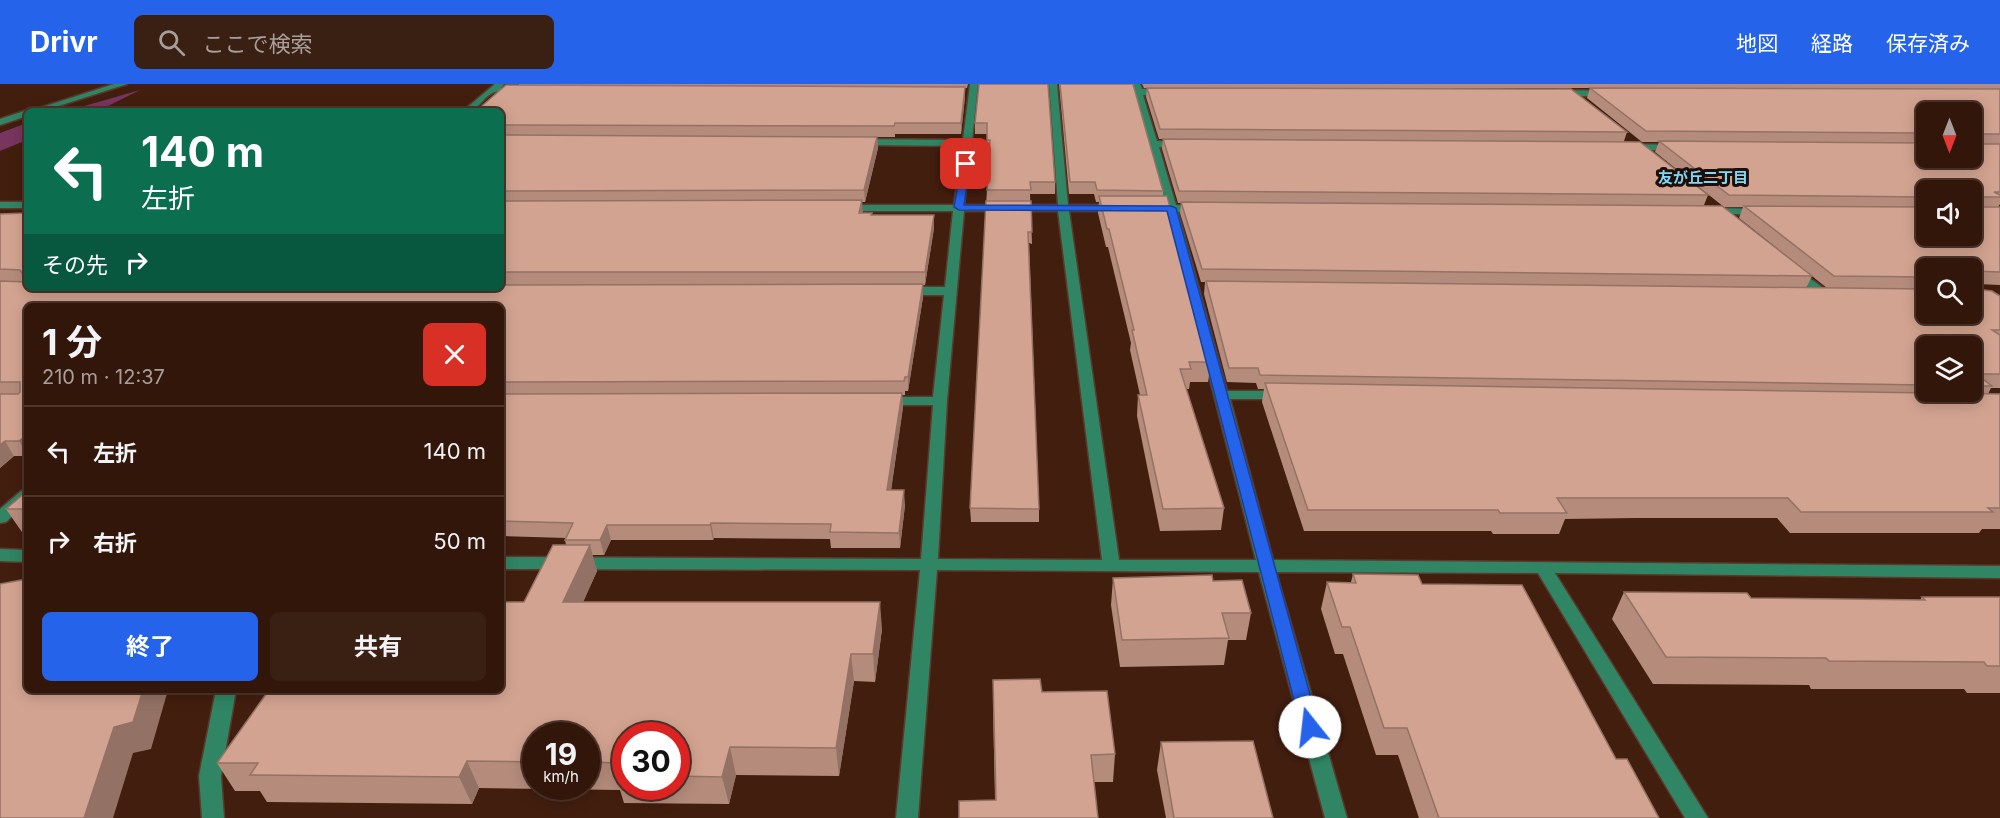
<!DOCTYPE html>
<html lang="ja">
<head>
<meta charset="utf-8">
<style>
  :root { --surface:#32160a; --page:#3a1f13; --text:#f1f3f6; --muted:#a89f9c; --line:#4d352b; --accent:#2563eb }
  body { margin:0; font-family:Inter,"Noto Sans JP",sans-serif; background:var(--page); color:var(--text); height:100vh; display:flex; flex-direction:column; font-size:22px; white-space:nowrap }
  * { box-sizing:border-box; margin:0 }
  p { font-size:20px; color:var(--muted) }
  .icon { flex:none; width:33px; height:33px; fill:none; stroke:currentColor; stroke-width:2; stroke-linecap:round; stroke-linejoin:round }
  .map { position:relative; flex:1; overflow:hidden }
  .details { position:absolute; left:24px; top:219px; width:480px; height:390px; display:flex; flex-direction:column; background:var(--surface); border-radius:9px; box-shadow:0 3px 15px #0003,0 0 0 2px var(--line) }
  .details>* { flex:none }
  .guide { position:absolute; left:24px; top:24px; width:480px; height:183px; border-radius:9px; box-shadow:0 3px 15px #0003,0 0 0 2px var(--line); background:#0b6e4f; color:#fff; overflow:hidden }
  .needle { width:39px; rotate:180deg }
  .controls { position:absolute; left:1916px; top:18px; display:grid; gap:12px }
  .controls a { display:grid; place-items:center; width:66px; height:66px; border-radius:9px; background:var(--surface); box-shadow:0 3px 15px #0003,0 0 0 2px var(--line); font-size:30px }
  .speed { position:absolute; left:522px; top:638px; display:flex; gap:12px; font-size:30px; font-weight:700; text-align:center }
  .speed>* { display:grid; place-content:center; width:78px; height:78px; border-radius:50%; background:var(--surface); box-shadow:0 3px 15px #0003,0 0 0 2px var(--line); line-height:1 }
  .speed small { font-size:15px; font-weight:400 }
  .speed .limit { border:9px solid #d22; background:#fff; color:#111 }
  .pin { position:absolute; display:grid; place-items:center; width:51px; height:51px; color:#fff; margin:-26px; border-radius:12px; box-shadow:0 3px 9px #0006 }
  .me { position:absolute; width:66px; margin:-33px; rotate:344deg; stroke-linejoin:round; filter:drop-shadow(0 0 4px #0008) }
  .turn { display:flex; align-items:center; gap:21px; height:126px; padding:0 18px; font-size:27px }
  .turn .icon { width:78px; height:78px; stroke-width:2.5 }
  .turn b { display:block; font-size:42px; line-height:51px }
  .then { display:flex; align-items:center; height:57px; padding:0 18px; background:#0003; gap:12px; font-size:22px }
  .round { display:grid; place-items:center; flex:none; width:63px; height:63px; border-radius:9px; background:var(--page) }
  .summary { display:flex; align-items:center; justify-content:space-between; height:102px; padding:0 18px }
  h1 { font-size:36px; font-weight:700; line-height:45px }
  .primary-button { display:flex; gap:12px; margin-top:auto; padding:12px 18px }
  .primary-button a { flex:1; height:69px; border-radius:9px; background:var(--accent); color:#fff; font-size:24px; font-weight:700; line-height:69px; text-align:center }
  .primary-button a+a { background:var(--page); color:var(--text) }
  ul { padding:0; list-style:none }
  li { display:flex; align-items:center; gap:18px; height:90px; padding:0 18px; border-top:2px solid var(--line) }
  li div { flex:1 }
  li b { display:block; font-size:22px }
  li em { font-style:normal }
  header { display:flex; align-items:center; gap:36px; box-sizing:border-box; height:84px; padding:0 30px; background:var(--accent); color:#fff }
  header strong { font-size:28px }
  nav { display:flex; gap:33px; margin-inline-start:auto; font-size:21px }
  .search { width:420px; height:54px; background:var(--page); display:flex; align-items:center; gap:15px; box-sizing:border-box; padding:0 21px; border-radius:9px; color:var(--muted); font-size:22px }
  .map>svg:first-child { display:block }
</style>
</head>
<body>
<header>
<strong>Drivr</strong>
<div class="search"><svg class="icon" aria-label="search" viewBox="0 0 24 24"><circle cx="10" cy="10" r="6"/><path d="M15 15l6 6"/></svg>ここで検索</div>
<nav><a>地図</a><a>経路</a><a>保存済み</a></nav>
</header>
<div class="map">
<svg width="2000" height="734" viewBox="0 0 2000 734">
  <rect width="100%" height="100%" fill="#421e0e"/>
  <path fill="#78355f" d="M140,6L98,27H67Z
    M27,39V56L0,67V49Z"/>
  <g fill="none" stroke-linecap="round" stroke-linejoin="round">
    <g stroke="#5c392a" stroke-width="3">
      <path id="minor" d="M114,0H127L43,27H30Z
        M495,0H504L501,4H519L523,6C515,11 504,5 495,8C481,13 481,27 463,27Z
        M970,0H978L972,57L974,59L971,61L964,121H1058L1049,0H1057L1068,121H1119L1124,124L1119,127H1069L1119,476H1256L1167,127H1152L1147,124L1152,121H1165L1132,0H1140L1142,5H1165L1169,8L1165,11H1143L1157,57L1182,58L1187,61L1182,64L1159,63L1176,121L1200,122L1205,125L1200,128H1178L1227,307H1282L1289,311L1282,315H1230L1273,476L2000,482V494L1555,489L1708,734H1685L1538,489L1276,488L1347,734H1325L1259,488L937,486L918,734H896L920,486L501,485V473L921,475L933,321H882L875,317L882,313H933L944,211H902L896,207L902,203H945L953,127H843L838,124L843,121H954L962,62L858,61L853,58L858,55L963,56ZM964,127H1058L1102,476L938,475L947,317Z
        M1558,6L1609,7L1613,10L1609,13L1555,11V7Z
        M27,26L29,27H27V32L0,41V35Z
        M1629,60L1677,61L1682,64L1677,67L1626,65V61Z
        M0,118H27V124H0Z
        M1710,124L1761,125L1766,128L1761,131L1706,129L1705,127Z
        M1793,182L1826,206V212H1818L1789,187V183Z
        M27,405V418L6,438L0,439V425L21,407Z
        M0,465L27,466V478L0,477Z
        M216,606H236L221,692L224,734H202L199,692Z"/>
    </g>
    <use href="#minor" fill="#2f8564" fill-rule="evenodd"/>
  </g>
  <path fill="#b58c7c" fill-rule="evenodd" d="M519,0H968L967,4H965V13L961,50H895V53H877L878,64L865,118H862V129L934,144L925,201H923V213L908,307H905V311H902L903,323L891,406L905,421L900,464H831L830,455L714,454L713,456H611L604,471H592L597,487L583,518L882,545L875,598L854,597L839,692L736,691L729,720L624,719L620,706L479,704L472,720L267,718L260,707H235L217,679L524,518L566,461L565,456L566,454L501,452V222H27V372H14L0,384V130L27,129V204H501V27L519,1ZM536,651H586V702H536ZM626,651H676V702H626Z
    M979,0L1055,98V110H1030L1032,160L1029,159L1039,425V438H971L970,424L989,67H987V50H975V39Z
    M1059,0H1133L1163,107V112L1211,278L1208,298H1190L1189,305H1186L1224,424L1221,446L1160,447L1137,332L1138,311H1140L1130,266L1131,259L1108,163H1106L1098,129L1099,118H1096L1094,110H1069Z
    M1142,0H2000V120L1998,123H2000V201L1977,200V205L2000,212V304H1991L1988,310H2000V445H1982L1979,449H1790L1777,434H1636L1565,435L1559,450H1493L1491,447H1304L1262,318L1264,305H1258L1256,299L1227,298L1204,210L1205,198H1201L1180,129L1181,119H1178L1162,65L1163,55H1159L1146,13L1147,4L1627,48L1624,57L1708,111L1704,121L1812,192L1806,204H1827L1739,134L1743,123H1724L1655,68L1659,58H1642L1587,14L1590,4H1144ZM1926,28L1971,74H1926ZM1926,106H1971L1926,152ZM1926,184H1971V230H1926ZM1926,262H1971V308H1926Z
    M27,407V451H24L6,425Z
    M1353,490L1422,500L1616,675L1659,734H1419L1398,671H1376L1343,570H1335L1321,525L1327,498H1351Z
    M1113,494L1213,497L1251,529L1246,556H1228L1224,581L1120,583L1111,521Z
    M1624,508L1751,514L1920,516L1922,513H2000V609H1967L1964,605H1811L1809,601L1653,600L1612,535Z
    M1042,608L1115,670L1113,698H1094L995,716L993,623Z
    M1161,658L1273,734H1166L1157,686Z"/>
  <path fill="#937265" d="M965,3V13L961,50V39Z
    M877,53L878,64L865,118L864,106Z
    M862,116L863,128L859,129Z
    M934,131V144L925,201V188Z
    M923,200V213L908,307V293Z
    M902,309L903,323L889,421L887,406Z
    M27,351V370L19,357Z
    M5,357L14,372L0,384V361Z
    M904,406L905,421L900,464L899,449Z
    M711,439L714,454L713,456L710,441Z
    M607,441L611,456L604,471L600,456Z
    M590,461L597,487L571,545L563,518Z
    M880,518L882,545L875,598L873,570Z
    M851,570L854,597L839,692L836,664Z
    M143,606H168L151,665L133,669L113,734H84L114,643Z
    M730,663L736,691L729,720L722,693Z
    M467,677L479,704L472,720L459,693Z"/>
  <path fill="#d2a390" stroke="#937265" stroke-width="1.5" d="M979,0H1048L1055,98H1030L1031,106H987L990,56H987V39H975Z
    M1060,0H1133L1163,107L1097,106L1095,98H1070Z
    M506,1L965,3L961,39H895L894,42L501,41V27H476Z
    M1147,4L1571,5L1627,48L1160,45Z
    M1590,4L2000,5V50H1977L1975,58L1977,60H2000V108H1994L2000,111V113H1978L1975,115L1978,123H2000V188L1971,187V184H1926V193L1834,192L1744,122L1926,123V152H1971V106H1926V113L1729,111L1659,57L1926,59V74H1971V28H1926V49L1646,47Z
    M501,51L877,53L864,106L501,107Z
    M1163,55L1640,58L1708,111L1179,107Z
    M1099,112H1167L1211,278H1189L1191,285H1180L1224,424L1163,425L1138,311H1147L1132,246H1134L1109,145H1107Z
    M862,116L859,129H872L871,131H934L925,188H501V117Z
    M986,117H1031L1032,148H1028L1039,425L970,424Z
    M1181,118L1722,122L1812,192L1202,185Z
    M27,129V189H22L20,186L0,185V130Z
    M1971,192L1976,196L1977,205L1992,207L2000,212V246H1992L2000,251V290H1976L1992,302H1971V262H1926V301L1260,291L1258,284H1229L1206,197L1926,205V230H1971Z
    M0,197L27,198V204H501V201L923,200L908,293H905L904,297L501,298V222H27V351L19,357H5L0,361V310H18L20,308V298H0Z
    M1265,299L2000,310V424H1988L1993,428H1801L1788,414H1557L1567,429H1500L1498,426H1308Z
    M902,309L887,406H904L899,449L830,448L831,440L711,439L710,441H607L600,456H565L573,439L501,437V310Z
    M27,407V425H6Z
    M553,461H590L563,518H880L873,570H851L836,664L730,663L722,693L676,692V651H626V692H615L619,679L586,678V651H536V678L467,677L459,693L250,691L258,679H217L269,606H501V518H524Z
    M1353,490L1418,491L1422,500L1522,501L1616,675H1627L1659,734H1439L1407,644H1384L1350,543H1342L1327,498L1356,499Z
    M1212,491L1213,497L1242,496L1251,529H1222L1229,554L1122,556L1113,494Z
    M27,495V606H143L133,638L114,643L84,734H0V500Z
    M1624,508L1747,509L1751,514L1925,516L1922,513H2000V582H1987L1984,578L1829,577L1826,574L1666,573Z
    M1040,595L1042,608L1107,607L1115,670L1091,671L1098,734H959V717L996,716L993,596Z
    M1253,657L1273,734H1174L1161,658Z"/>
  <path fill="#2563eb" stroke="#184099" stroke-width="1.5" d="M962,78L970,80L964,121L1171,122L1176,124L1319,643L1317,648L1310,650L1304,648L1301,643L1167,127L959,126L954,123Z"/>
  <g text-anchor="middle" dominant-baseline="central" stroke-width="6" stroke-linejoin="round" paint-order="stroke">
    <g font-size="15" font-weight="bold" fill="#7dd9fb" stroke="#1e0e07">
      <text x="1703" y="93">友が丘二丁目</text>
    </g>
  </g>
</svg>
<div class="controls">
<a><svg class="needle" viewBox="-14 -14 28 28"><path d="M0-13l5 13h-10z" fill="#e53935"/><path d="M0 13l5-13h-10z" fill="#a89f9c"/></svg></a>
<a><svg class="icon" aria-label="sound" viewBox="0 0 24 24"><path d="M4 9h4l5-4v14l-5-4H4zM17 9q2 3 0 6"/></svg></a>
<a><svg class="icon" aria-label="search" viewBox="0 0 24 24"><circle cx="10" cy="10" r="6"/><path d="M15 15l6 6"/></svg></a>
<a><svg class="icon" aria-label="layers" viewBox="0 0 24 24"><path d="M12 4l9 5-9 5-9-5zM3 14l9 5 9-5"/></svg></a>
</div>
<div class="speed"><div>19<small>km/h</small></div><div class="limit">30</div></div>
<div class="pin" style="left:966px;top:80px;background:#d93025"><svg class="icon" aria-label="arrive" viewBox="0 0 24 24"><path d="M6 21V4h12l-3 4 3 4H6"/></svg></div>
<svg class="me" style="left:1310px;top:643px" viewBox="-20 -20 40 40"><circle r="19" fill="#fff"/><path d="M0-13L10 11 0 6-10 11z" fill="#2563eb"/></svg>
<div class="guide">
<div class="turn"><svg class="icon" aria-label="left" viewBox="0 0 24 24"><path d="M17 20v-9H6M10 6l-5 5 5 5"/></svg><div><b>140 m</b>左折</div></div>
<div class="then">その先<svg class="icon" aria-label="right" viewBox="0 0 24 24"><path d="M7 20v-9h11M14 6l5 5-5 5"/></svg></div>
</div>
<section class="details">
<div class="summary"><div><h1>1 分</h1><p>210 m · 12:37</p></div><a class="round" style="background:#d93025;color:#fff"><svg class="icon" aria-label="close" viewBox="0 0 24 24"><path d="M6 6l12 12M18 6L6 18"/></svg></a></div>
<ul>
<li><svg class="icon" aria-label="left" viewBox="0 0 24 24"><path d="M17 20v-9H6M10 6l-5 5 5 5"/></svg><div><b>左折</b></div><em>140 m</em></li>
<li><svg class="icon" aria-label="right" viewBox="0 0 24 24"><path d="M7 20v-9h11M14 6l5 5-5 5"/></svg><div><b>右折</b></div><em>50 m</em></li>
</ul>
<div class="primary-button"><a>終了</a><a>共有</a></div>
</section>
</div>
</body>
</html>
